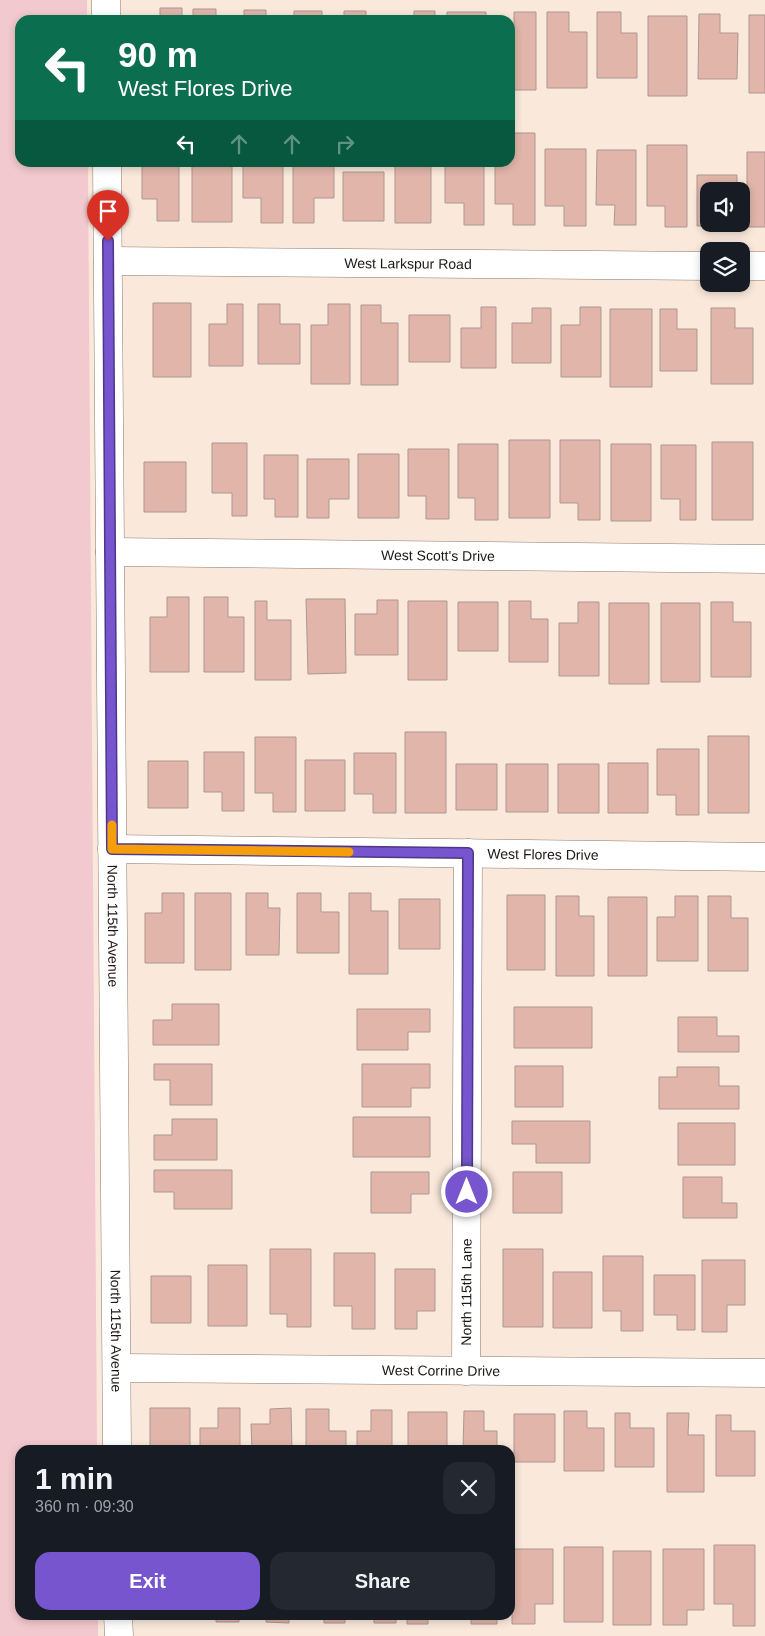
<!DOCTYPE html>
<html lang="en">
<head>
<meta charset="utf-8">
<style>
  :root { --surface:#171b24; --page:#242831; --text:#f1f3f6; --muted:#9ea1a6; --accent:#7655ce }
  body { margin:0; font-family:Helvetica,sans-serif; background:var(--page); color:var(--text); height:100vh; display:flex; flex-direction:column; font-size:19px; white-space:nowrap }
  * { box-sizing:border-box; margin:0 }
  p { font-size:16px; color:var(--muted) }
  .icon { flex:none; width:28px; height:28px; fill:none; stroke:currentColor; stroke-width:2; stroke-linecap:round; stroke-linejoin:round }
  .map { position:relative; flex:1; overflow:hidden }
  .panel { position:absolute; left:15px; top:1445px; width:500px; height:175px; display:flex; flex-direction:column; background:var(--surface); border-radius:15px; box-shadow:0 2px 8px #0003 }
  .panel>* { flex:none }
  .hud { position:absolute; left:15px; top:15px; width:500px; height:152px; border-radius:15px; box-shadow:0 2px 8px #0003; background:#0b6e4f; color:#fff; overflow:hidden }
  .buttons { position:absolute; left:700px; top:182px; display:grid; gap:10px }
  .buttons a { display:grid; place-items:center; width:50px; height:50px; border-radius:10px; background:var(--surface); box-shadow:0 2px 8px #0003; font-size:25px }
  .pin { position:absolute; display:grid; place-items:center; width:42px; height:42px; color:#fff; margin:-51px -21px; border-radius:50% 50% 50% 0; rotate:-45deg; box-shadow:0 0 5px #0007 }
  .pin .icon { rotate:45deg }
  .me { position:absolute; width:55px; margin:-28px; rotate:0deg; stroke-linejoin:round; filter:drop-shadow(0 0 4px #0008) }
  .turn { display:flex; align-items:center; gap:18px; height:105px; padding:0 20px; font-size:22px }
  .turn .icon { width:65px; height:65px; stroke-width:2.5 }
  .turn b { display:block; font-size:35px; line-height:42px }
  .lanes { display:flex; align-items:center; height:48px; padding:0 20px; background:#0003; justify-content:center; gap:25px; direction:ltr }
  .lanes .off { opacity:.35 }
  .round { display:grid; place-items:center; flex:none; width:52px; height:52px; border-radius:15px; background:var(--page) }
  .overview { display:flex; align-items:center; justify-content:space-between; height:85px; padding:0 20px }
  h1 { font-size:30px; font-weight:700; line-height:38px }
  .button { display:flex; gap:10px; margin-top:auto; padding:10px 20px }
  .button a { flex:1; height:58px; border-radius:15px; background:var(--accent); color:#fff; font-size:20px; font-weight:700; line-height:58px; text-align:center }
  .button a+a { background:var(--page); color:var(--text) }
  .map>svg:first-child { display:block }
</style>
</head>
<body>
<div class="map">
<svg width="765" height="1636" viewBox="0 0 765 1636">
  <rect width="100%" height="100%" fill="#fae8db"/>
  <path fill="#f2c9ce" d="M0,0H87V20H20V162L88,163L97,1450H20V1615H98V1636H0Z"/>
  <path fill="#e1b5a9" stroke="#ac9792" d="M160,8H182V20H160Z
    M193,9H216V20H193Z
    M244,10H266V20H244Z
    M294,11H322V20H294Z
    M344,11H366V20H344Z
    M414,11H435V20H414Z
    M447,12H486V20H447Z
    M514,12H536V90H510V25H514Z
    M547,12H569V32H587V88H547Z
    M597,12H621V33H637V78H597Z
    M699,14H720V33H738L737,79H698Z
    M749,15H765V93H749Z
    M648,16H687V96H648Z
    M510,133H535V225H513V204H495V162H510Z
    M647,145H687V227H665V206H647Z
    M545,149H586V226H564V206H545Z
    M597,150H636V225H614L615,205H596Z
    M747,152H765V227H747Z
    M142,162H179V221H157V199H142Z
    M192,162H232V222H192Z
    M243,162H283V223H261V198H243Z
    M293,162H334V198H314V223H293Z
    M395,162H431V223H395Z
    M445,162H484V225H464V203H445Z
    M343,172H384V221H343Z
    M697,175H737V191H709V224H737V226H697Z
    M153,303H191V377H153Z
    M227,304H243V366H209V324H227Z
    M258,304H280V324H300V364H258Z
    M328,304H350V384H311V325H328Z
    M361,305H381V323H398V385H361Z
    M481,307H496V368H461V328H481Z
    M580,307H601V377H561V325H580Z
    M532,308H551V363H512V323H532Z
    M711,308H735V328H753V384H711Z
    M610,309H652V387H610Z
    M660,309H677V329H697V371H660Z
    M409,315H450V362H409Z
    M509,440H550V518H509Z
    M560,440H600V520H578V503H560Z
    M712,442H753V520H712Z
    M212,443H247V516H232V493H212Z
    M458,444H498V520H475V498H458Z
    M611,444H651V521H611Z
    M661,445H696V520H680V499H661Z
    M408,449H449V519H426V496H408Z
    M358,454H399V518H358Z
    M264,455H298V517H275V499H264Z
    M307,459H349V499H329V518H307Z
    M144,462H186V512H144Z
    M167,597H189V672H150V617H167Z
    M204,597H228V617H244V672H204Z
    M306,599H345L346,673L308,674Z
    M377,600H398V655H355V614H377Z
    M255,601H267V620H291V680H255Z
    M408,601H447V680H408Z
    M509,601H531V619H548V662H509Z
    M458,602H498V651H458Z
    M578,602H599V676H559V623H578Z
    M711,602H733V622H751V677H711Z
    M609,603H649V684H609Z
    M661,603H700V682H661Z
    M405,732H446V813H405Z
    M708,736H749V813H708Z
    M255,737H296V812H273V793H255Z
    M657,749H699V815H676V795H657Z
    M204,752H244V811H222V792H204Z
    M354,753H396V813H373V794H354Z
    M305,760H345V811H305Z
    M148,761H188V808H148Z
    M608,763H648V813H608Z
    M456,764H497V810H456Z
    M506,764H548V812H506Z
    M558,764H599V813H558Z
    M162,893H184V963H145V913H162Z
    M195,893H231V970H195Z
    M246,893H268V908H280L279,955H246Z
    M297,893H321V912H339V953H297Z
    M349,893H371V911H388V974H349Z
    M507,895H545V970H507Z
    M556,896H579V916H594V976H556Z
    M675,896H698V961H657V917H675Z
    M708,896H731V918H748V971H708Z
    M608,897H647V976H608Z
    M399,899H440V949H399Z
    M172,1004H219V1045H153V1020H172Z
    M514,1007H592V1048H514Z
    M357,1009H430V1032H408V1050H357Z
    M678,1017H717V1036H739V1052H678Z
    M154,1064H212V1105H170V1080H154Z
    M362,1064H430V1088H411V1107H362Z
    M515,1066H563V1107H515Z
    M677,1067H719V1086H739V1109H659V1077H677Z
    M353,1117H430V1157H353Z
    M172,1119H217V1160H154V1135H172Z
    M512,1121H590V1163H536V1144H512Z
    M678,1123H735V1165H678Z
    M154,1170H232V1209H174V1192H154Z
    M371,1172H429V1194H411V1213H371Z
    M513,1172H562V1213H513Z
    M683,1177H722V1203H737V1218H683Z
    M270,1249H311V1327H287V1314H270Z
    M503,1249H543V1327H503Z
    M334,1253H375V1329H352V1306H334Z
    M603,1256H643V1331H621V1311H603Z
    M702,1260H745V1305H727V1332H702Z
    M208,1265H247V1326H208Z
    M395,1269H435V1311H417V1329H395Z
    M553,1272H592V1328H553Z
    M654,1275H695V1330H677V1315H654Z
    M151,1276H191V1323H151Z
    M150,1408H190V1450H150Z
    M218,1408H240V1450H200V1428H218Z
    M291,1408L292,1450H252L251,1424H270V1409Z
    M306,1409H329V1431H346V1450H306Z
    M371,1410H392V1450H357V1431H371Z
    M464,1411H484V1431H497V1450H463Z
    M564,1411H587V1428H604V1471H564Z
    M408,1412H447V1450H408Z
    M615,1413H630V1428H654V1467H615Z
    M667,1413H689L688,1435H704V1492H667Z
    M514,1414H555V1462H514Z
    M716,1415H731V1431H755V1476H716Z
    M714,1545H755V1626H733V1604H714Z
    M564,1547H603V1622H564Z
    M512,1549H553V1604H535V1624H512Z
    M663,1549H704V1610H687V1625H663Z
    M613,1551H651V1625H613Z
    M150,1615H189V1618H150Z
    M216,1615H239V1622H216Z
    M266,1615H289V1623L266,1622Z
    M324,1615H345V1623H324Z
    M374,1615H396V1623H374Z
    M407,1615H428V1624H407Z
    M471,1615H497V1624H471Z"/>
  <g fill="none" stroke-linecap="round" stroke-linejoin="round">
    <g stroke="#8c7c70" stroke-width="29">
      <g id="minor">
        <path d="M106,0V20"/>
        <path id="s1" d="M107,162L117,1450"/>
        <path id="s2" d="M108,261L709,266"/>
        <path d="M741,266H765"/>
        <path id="s3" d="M110,552L765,559"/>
        <path id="s4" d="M112,849L765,857"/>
        <path id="s5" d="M117,1368L765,1373"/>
        <path id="s6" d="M466,1371L468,853"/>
        <path d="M118,1615L119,1636"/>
      </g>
    </g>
    <use href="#minor" stroke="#fff" stroke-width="28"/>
  </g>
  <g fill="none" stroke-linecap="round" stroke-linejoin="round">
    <g stroke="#4d3786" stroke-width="12">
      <path id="route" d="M108,241L112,849L468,853L467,1192"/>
    </g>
    <use href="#route" stroke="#7655ce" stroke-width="9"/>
    <path stroke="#f59e0b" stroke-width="9" d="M112,825V849L349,852"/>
  </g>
  <g text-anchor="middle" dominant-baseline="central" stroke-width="4.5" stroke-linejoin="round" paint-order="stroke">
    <g font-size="14" fill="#1d1713" stroke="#fae8db">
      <text stroke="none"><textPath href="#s2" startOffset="300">West Larkspur Road</textPath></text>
      <text stroke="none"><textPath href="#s3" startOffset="328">West Scott's Drive</textPath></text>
      <text stroke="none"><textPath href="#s4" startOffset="431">West Flores Drive</textPath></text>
      <text stroke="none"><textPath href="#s1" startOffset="764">North 115th Avenue</textPath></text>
      <text stroke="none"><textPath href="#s6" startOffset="79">North 115th Lane</textPath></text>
      <text stroke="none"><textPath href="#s1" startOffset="1169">North 115th Avenue</textPath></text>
      <text stroke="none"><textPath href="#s5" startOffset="324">West Corrine Drive</textPath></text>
    </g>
  </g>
</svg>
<div class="buttons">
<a><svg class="icon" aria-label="sound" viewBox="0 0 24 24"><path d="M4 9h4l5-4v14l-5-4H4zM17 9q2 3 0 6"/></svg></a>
<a><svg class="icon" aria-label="layers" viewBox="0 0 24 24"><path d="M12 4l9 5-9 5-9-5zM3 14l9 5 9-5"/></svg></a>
</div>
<div class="pin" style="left:108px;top:241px;background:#d93025"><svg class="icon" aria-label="arrive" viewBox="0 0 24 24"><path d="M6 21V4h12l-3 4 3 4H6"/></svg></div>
<svg class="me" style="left:467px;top:1192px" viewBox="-20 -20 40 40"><circle r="17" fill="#7655ce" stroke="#fff" stroke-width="3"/><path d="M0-11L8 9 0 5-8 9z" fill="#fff"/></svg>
<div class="hud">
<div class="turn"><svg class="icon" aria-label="left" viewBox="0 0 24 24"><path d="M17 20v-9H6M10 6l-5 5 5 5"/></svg><div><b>90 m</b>West Flores Drive</div></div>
<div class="lanes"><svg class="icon" aria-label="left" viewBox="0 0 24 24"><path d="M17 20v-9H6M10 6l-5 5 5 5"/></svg><svg class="icon off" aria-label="ahead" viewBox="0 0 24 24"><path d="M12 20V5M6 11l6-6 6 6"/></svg><svg class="icon off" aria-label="ahead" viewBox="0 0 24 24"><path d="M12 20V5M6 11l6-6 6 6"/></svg><svg class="icon off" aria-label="right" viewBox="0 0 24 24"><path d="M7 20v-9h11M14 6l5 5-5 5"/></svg></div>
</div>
<section class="panel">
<div class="overview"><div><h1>1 min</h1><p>360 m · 09:30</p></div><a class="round"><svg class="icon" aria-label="close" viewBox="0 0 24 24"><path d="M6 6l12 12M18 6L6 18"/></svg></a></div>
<div class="button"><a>Exit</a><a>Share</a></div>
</section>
</div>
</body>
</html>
